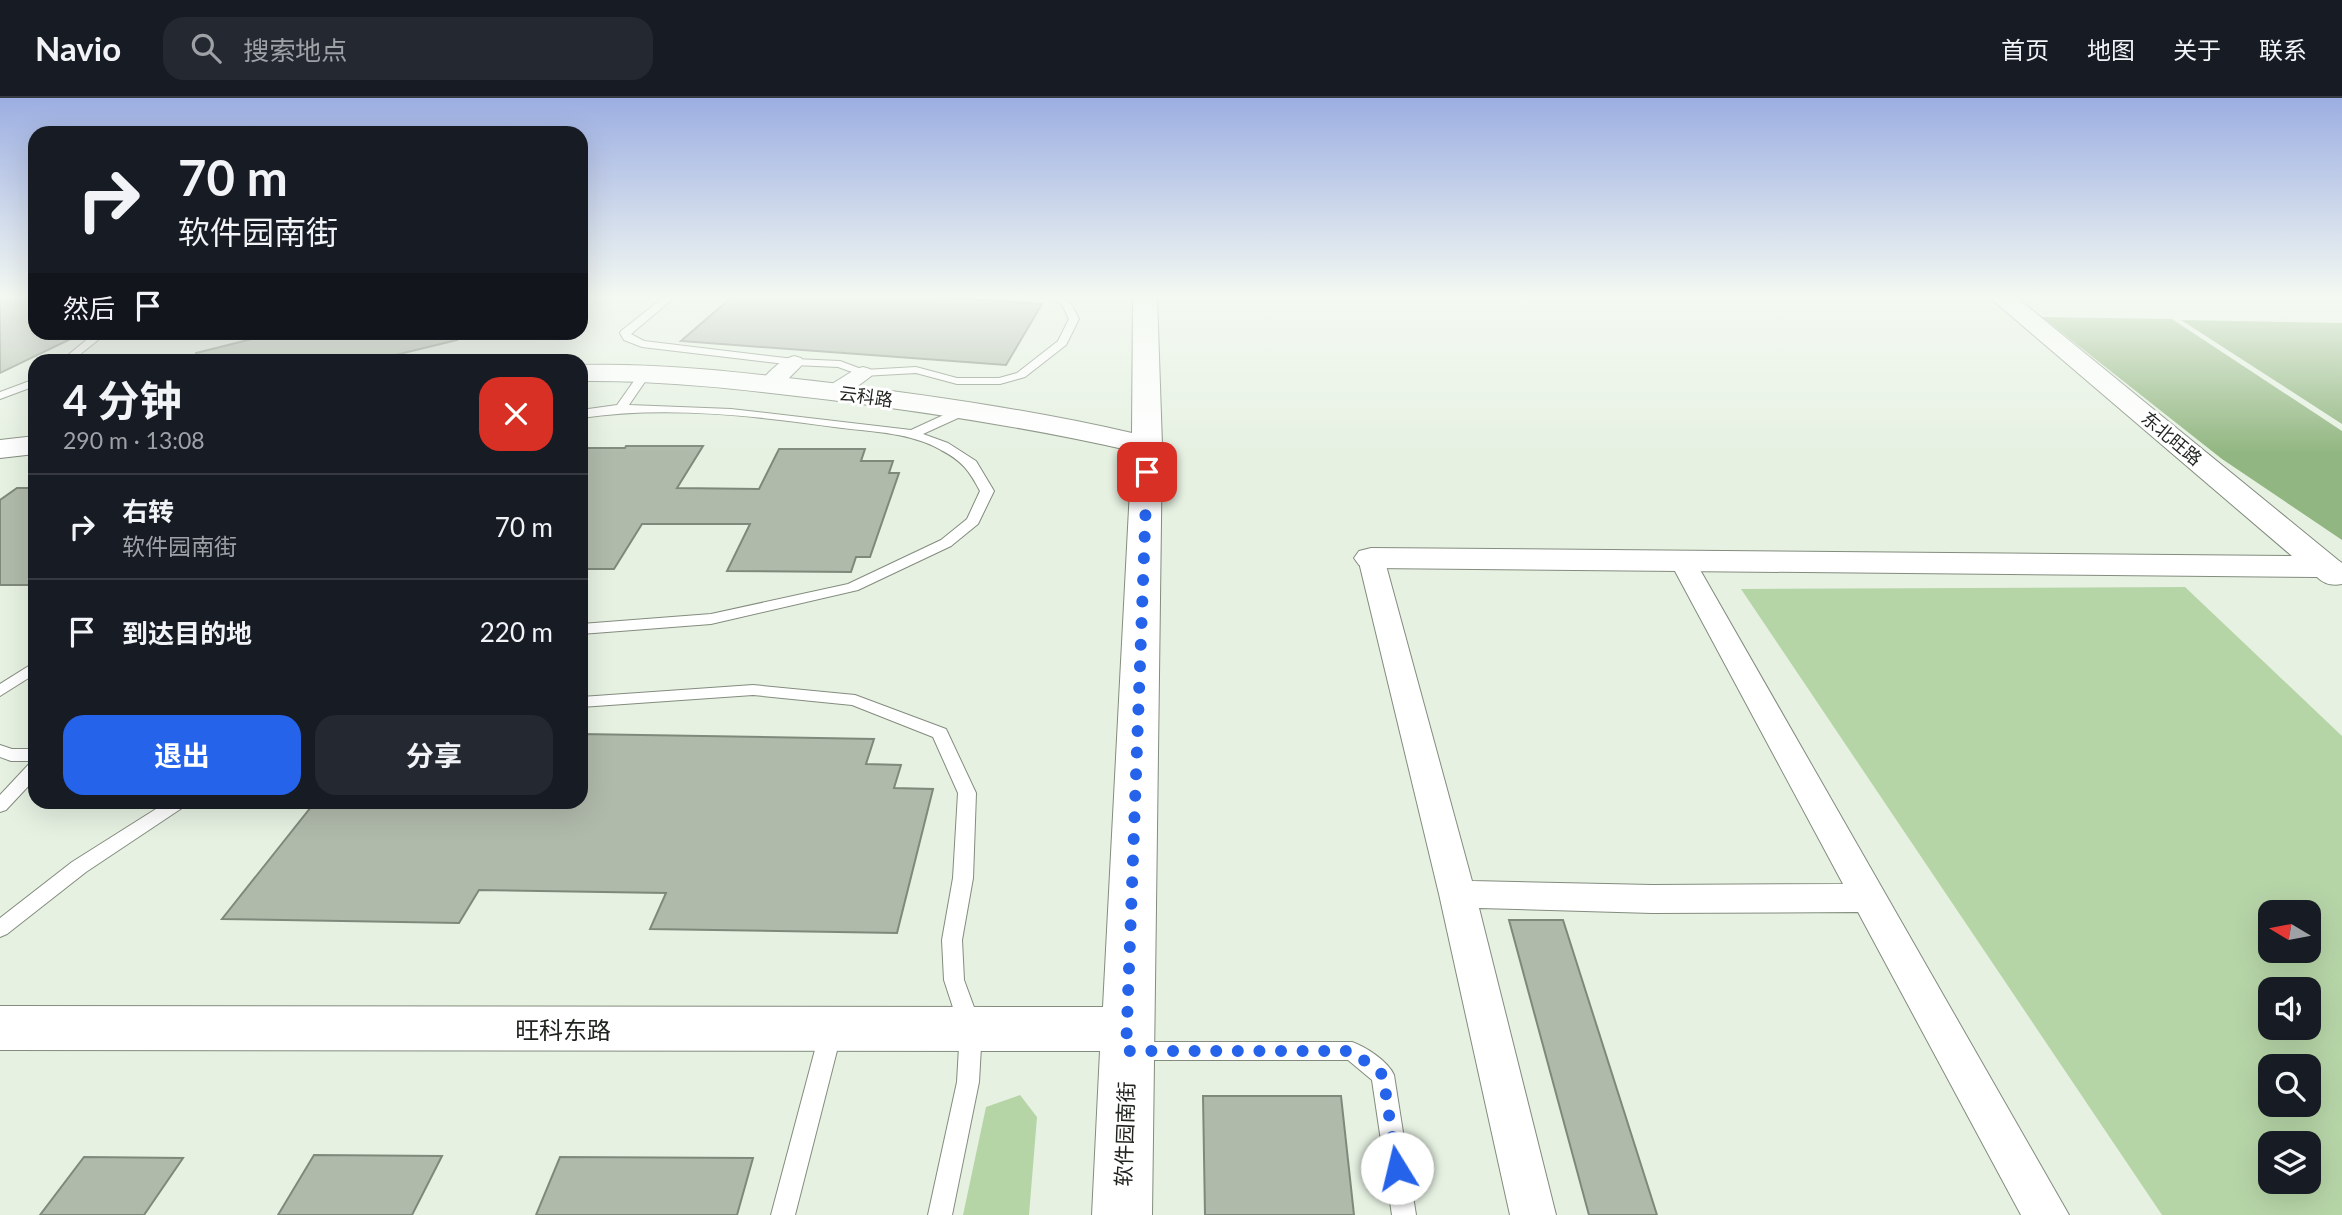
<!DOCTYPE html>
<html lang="zh">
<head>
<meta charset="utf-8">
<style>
  :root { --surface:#171b24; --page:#242831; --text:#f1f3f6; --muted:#9ea1a6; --line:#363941; --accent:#2563eb }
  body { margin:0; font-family:Lato,"Noto Sans SC",sans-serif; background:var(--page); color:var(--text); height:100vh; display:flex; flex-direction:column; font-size:26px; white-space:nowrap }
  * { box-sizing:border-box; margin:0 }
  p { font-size:23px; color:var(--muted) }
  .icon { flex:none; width:38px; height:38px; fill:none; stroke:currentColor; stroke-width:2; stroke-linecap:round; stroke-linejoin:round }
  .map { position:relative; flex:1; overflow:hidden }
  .drawer { position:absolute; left:28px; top:256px; width:560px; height:455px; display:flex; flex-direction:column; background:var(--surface); border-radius:21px; box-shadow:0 7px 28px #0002 }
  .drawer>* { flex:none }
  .guide { position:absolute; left:28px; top:28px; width:560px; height:214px; border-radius:21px; box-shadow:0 7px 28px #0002; background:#171b24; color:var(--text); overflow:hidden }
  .needle { width:46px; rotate:280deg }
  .tools { position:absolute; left:2258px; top:802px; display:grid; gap:14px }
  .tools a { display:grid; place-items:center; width:63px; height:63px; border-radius:14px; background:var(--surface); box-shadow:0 7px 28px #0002; font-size:35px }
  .pin { position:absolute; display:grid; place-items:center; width:60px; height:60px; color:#fff; margin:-30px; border-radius:14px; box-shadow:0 4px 10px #0006 }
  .me { position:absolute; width:77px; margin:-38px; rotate:351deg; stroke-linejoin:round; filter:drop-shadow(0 0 5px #0008) }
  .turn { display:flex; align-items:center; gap:24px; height:147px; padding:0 35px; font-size:32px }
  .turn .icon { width:91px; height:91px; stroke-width:2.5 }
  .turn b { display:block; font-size:49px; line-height:60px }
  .then { display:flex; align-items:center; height:66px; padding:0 35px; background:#0003; gap:14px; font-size:26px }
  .round { display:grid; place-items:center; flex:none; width:74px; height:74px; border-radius:21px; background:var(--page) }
  .summary { display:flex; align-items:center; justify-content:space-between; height:119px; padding:0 35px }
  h1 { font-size:42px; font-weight:700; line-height:52px }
  .button { display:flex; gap:14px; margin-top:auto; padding:14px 35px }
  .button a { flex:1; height:80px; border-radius:21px; background:var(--accent); color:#fff; font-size:28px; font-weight:700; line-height:80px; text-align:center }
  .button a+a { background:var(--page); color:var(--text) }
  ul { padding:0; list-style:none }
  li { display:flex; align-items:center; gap:21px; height:105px; padding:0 35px; border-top:2px solid var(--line) }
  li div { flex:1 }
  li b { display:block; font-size:26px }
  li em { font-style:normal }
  header { display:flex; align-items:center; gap:42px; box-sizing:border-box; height:98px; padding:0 35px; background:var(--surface); border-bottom:2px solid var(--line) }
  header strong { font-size:33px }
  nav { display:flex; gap:38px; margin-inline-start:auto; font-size:24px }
  .search { width:490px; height:63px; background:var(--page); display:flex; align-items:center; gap:18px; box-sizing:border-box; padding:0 24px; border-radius:21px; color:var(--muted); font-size:26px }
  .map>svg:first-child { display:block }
</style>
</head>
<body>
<header>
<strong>Navio</strong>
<div class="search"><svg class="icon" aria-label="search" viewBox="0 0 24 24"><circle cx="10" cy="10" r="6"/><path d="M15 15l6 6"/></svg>搜索地点</div>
<nav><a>首页</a><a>地图</a><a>关于</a><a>联系</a></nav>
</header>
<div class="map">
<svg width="2342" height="1117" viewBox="0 0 2342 1117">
  <rect width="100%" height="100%" fill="#e6f1e2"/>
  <path fill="#b6d5a7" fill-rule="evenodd" d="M2185,489L2342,638V1117H2162L1741,491ZM2270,814H2308V852H2270ZM2270,891H2308V929H2270ZM2270,968H2308V1006H2270ZM2270,1045H2308V1083H2270Z
    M1020,997L1037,1019L1029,1117H963L986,1009Z"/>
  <path fill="#92b681" d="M2042,219L2172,221L2342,333V442L2222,361Z
    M2181,222L2342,225V326Z"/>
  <path fill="#b0baab" stroke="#7f897b" stroke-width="2" d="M0,199H35V234H85L0,275Z
    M732,199H939L1042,206L1006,267L681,243Z
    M263,234H456L457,242L375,262H197L196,255L256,240Z
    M626,348H703L677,390L759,391L779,351H865L861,363H893L889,375H899L870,459H856L851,474L727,473L750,426H642L614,471H581V350H625Z
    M17,390H35V487H0V402Z
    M581,636L874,641L866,666L901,667L894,690L933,691L897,835L650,831L666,795L479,792L459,825L222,821L315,704H581Z
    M1509,822H1563L1657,1117H1589Z
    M1203,998H1341L1354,1117H1205Z
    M314,1057L442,1058L412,1117H278Z
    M84,1059L183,1060L144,1117H40Z
    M560,1059L753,1060L737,1117H536Z"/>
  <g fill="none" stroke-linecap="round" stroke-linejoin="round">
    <g stroke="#838c7e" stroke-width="2">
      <path id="lane" d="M664,199H675L631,236L644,243L794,261L840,263L864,272L916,269L957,280H999L1017,275L1058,243L1069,221L1062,207L1051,199C1069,199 1072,206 1079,221L1066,247L1025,279L1000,286H957L916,275L863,278L838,269L794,267L642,249L624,242L620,235L621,233Z
        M96,234H108L73,262H62Z
        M645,272L651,275L629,307L731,311L911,332L961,309H969V315L923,336L948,345L976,363L994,393L978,426L951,448L858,492L711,526L581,536V526L711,516L848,486L941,442L967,421L980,393C969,372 962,363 941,352C912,335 875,334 842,330C756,318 667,307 581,320V312L617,307L641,273Z
        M35,281V288L0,301V294Z
        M35,564V576L0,598V586Z
        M753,587L855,597L946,631L976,695L973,780L962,842L964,882L982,931L979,984L952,1117H928L957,984L960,931L944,882L942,842L953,780L958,695L933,639L852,607L753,597L581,609V599Z
        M0,647L12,651H35V663H11L0,659Z
        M35,664V681L6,712L0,714V697L29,666Z
        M167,704H188L185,708L86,774L7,836L0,839V820L72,764Z
        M831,924L839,927L842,933L795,1117H771L820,933L823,927Z
        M1133,944H1352C1366,949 1388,963 1394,977L1416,1117H1392L1372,982L1348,962H1133L1125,960L1122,953L1125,946Z"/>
    </g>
    <g stroke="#838c7e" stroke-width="2">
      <path id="street" d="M794,258L801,260L804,264L801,268L778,291H762L759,286C767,275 781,261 794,258Z
        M863,269L870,271L874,275L870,279L843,299H827L824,294L827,289L856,271Z
        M1371,452L1380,454L1384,460L1472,783L1652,787L1843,786L1669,462L1673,456L1682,454L1691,456L2069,1117H2021L1858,814L1652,815L1479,810L1556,1117H1510L1439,796L1358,460L1362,454Z"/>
    </g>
    <g stroke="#838c7e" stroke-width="2">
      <path id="secondary" d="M1133,199H1157L1162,347L1152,1117H1092L1100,953L0,952V908L1103,909L1132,353C1032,330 932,315 831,302C748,292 665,282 581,283V267C665,265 748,275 831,285C932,298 1033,312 1132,335Z
        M1989,199H2016L2338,462L2342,465V486C2332,488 2324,486 2317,479L1371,470L1359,467L1354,460L1359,453L1371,450L2292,458Z
        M35,338V356L0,360V342Z"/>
    </g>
    <use href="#lane" fill="#fff" fill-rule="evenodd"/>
    <use href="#street" fill="#fff" fill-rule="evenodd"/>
    <use href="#secondary" fill="#fff" fill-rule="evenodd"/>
  </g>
  <linearGradient id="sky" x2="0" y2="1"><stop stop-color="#9caee2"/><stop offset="0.56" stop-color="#f4f9f2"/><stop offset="1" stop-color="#f4f9f2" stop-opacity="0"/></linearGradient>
  <rect width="2342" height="355" fill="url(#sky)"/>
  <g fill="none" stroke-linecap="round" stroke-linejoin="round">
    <path stroke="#2563eb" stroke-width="12" stroke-dasharray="0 21.6" d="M1147,374L1126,953H1352L1383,977L1397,1070"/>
  </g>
  <g text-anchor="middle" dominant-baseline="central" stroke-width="6" stroke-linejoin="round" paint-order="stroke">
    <g font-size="18" fill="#1f231d" stroke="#fff">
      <text transform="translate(866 298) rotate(8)">云科路</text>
      <text transform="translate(2172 340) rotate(40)">东北旺路</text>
    </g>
    <g font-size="21" fill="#1f231d" stroke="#fff">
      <text transform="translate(1124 1036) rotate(-88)">软件园南街</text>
    </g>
    <g font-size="24" fill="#1f231d" stroke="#fff">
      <text x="563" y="931">旺科东路</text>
    </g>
  </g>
</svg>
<div class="tools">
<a><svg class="needle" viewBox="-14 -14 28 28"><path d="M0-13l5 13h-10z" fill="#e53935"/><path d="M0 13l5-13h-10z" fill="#9ea1a6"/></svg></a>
<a><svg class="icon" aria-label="sound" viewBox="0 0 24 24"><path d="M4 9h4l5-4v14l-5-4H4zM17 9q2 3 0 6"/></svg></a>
<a><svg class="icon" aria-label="search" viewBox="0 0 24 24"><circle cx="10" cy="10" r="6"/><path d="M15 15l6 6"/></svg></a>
<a><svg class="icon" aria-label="layers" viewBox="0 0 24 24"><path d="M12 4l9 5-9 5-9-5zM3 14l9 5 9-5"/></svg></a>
</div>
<div class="pin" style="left:1147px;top:374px;background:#d93025"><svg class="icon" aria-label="arrive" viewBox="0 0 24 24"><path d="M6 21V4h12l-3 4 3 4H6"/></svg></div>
<svg class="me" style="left:1397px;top:1070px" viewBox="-20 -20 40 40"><circle r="19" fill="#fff"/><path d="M0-13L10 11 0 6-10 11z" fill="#2563eb"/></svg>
<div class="guide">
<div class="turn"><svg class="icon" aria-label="right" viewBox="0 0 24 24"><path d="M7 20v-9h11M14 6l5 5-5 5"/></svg><div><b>70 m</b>软件园南街</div></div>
<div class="then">然后<svg class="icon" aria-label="arrive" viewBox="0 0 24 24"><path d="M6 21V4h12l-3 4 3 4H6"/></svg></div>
</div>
<section class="drawer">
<div class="summary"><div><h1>4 分钟</h1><p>290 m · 13:08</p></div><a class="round" style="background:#d93025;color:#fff"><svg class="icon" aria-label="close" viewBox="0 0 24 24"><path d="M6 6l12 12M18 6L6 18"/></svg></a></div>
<ul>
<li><svg class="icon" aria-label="right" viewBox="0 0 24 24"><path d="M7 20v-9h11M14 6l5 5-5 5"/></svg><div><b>右转</b><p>软件园南街</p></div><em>70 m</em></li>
<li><svg class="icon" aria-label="arrive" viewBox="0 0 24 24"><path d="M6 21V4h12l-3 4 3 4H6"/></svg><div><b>到达目的地</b></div><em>220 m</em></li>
</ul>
<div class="button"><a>退出</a><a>分享</a></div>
</section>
</div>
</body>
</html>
